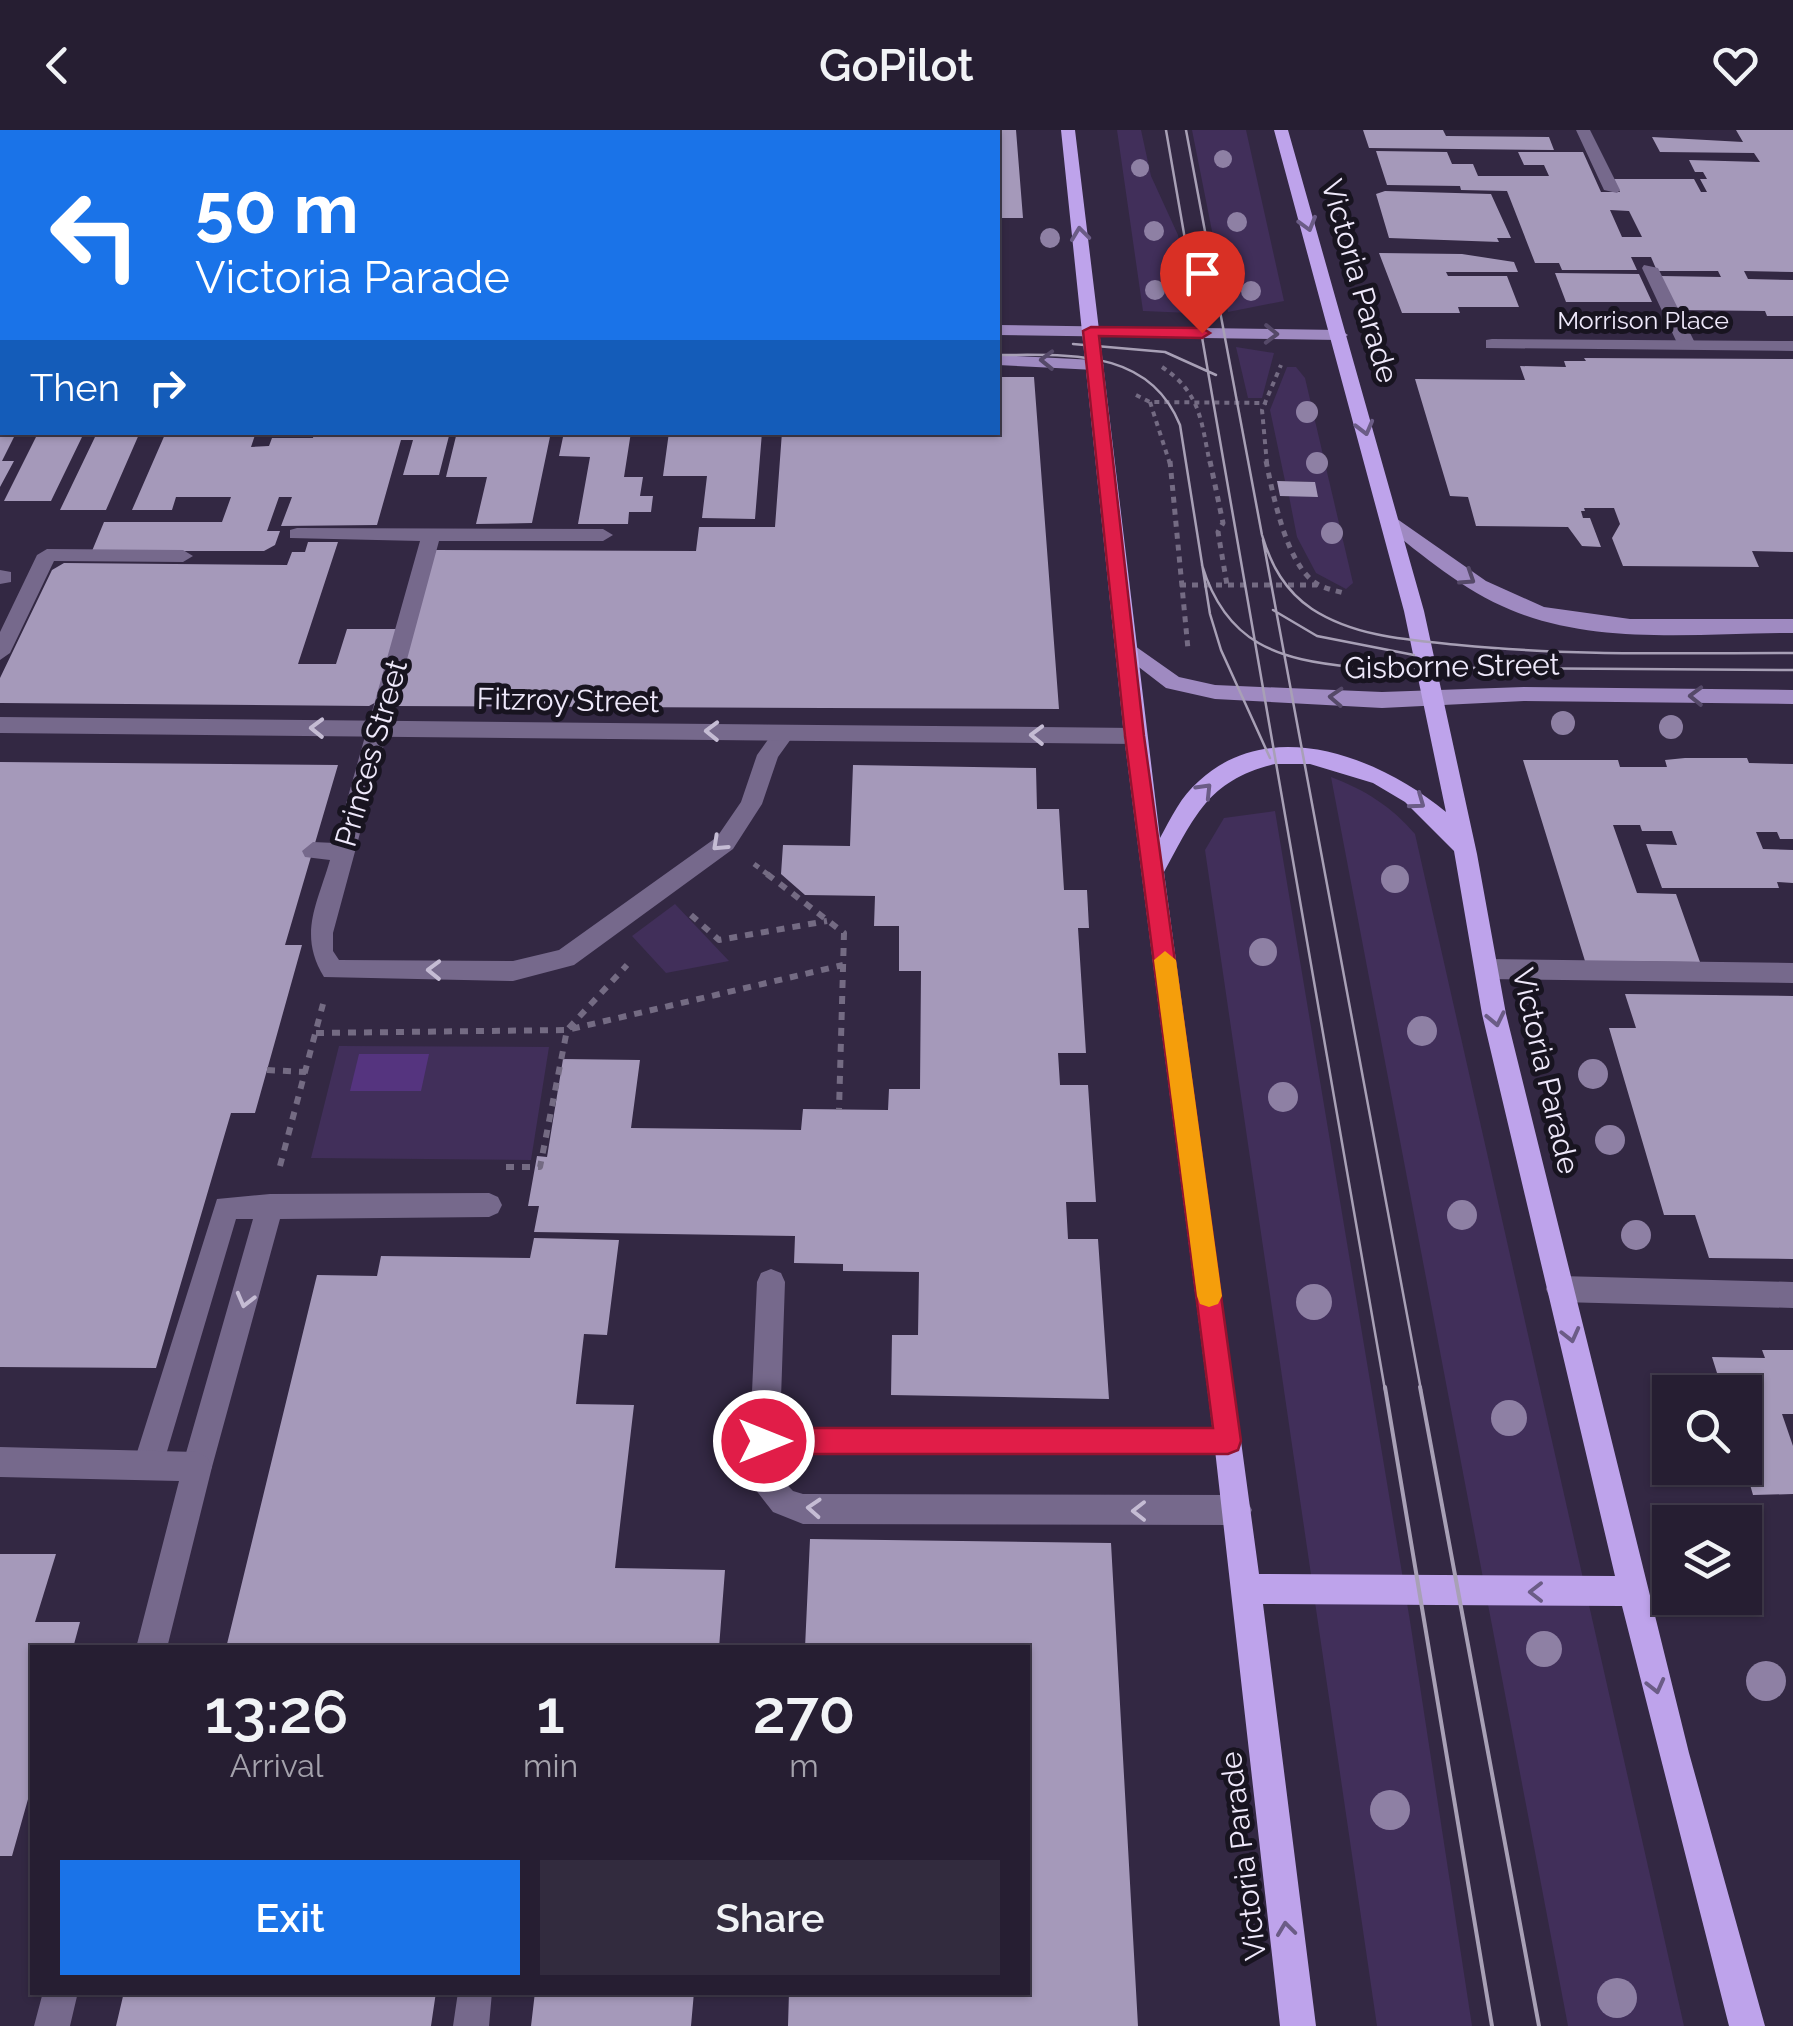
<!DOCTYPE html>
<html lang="en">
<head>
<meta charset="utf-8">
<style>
  :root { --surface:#261e32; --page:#322b3e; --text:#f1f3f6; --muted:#a4a2ac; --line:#423c4d; --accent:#1a73e8 }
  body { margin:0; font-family:Raleway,sans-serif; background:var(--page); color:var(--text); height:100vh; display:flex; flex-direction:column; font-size:38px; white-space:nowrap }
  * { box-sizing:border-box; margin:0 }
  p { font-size:32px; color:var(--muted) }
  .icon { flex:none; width:55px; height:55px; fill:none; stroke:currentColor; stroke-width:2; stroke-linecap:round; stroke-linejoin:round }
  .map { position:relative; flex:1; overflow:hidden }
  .panel { position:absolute; left:30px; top:1515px; width:1000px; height:350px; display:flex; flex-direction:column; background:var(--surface); border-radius:0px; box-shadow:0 2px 8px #0004,0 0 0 2px var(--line) }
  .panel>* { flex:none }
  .top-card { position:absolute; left:0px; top:0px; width:1000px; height:305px; box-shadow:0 2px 8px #0004,0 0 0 2px var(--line); background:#1a73e8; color:#fff; overflow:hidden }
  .fabs { position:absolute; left:1652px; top:1245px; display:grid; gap:20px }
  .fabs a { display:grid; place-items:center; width:110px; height:110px; border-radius:0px; background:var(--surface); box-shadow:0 2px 8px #0004,0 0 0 2px var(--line); font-size:50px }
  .pin { position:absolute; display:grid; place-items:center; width:85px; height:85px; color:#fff; margin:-102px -42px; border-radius:50% 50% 50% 0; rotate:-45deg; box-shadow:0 0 10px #0007 }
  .pin .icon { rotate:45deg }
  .me { position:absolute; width:110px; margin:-55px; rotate:90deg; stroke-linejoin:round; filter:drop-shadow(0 0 8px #0008) }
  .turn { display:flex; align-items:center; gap:35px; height:210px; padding:0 30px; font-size:45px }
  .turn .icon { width:130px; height:130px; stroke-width:2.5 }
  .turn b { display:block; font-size:70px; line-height:85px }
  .then { display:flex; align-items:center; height:95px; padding:0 30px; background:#0003; gap:20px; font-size:38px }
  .eta { display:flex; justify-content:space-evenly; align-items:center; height:170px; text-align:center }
  .eta b { font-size:60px; font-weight:600; line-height:70px }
  .primary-button { display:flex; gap:20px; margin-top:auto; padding:20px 30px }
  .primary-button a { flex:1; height:115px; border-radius:0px; background:var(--accent); color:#fff; font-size:40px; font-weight:600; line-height:115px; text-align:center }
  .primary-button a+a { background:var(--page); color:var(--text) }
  header { display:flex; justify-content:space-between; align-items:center; height:130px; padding:0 30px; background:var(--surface); font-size:45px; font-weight:600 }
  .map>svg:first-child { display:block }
</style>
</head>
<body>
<header><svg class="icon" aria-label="back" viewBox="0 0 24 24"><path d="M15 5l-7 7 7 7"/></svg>GoPilot<svg class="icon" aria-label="heart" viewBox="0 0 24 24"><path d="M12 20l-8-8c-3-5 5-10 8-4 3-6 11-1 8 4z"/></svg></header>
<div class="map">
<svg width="1793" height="1896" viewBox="0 0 1793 1896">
  <rect width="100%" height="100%" fill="#332843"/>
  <path fill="#412f5a" d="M1117,0H1141L1151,46L1178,105L1191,183L1143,181Z
    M1192,0H1246L1284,171L1228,182Z
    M1236,217L1274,223L1262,268H1248Z
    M1287,237H1296L1305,248L1353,453L1346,459L1316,443L1297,407L1289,366H1318L1314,352L1285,351L1270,280Z
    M1331,647C1365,660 1391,676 1415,704L1684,1896H1568Z
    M1275,681L1410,1491L1472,1896H1377L1205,720L1224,688Z
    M675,774L729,831L666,843L632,806Z
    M339,916L549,917L531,1030L311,1028Z"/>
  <path fill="#55347f" d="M359,924H429L421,961H350Z"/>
  <path fill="#a599ba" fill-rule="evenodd" d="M998,0H1016L1023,88H998Z
    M1363,0H1443L1446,6L1549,7L1554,20L1369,18Z
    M1736,0H1793V142L1744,141L1748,149L1793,150V186H1767L1765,181L1676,180L1661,146L1721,147L1718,141H1657L1651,127H1631L1637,140H1562L1559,133H1535L1507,61L1461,60L1460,56L1387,55L1376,21L1447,22L1452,34H1473L1478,46H1549L1544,35H1524L1518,22H1583L1601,62H1620L1614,49H1694L1701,62H1707L1700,49H1707L1703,42H1695L1689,30L1760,32L1754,23L1660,22L1652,7L1743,12ZM1610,80L1629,81L1642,107H1622Z
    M1385,61L1491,64L1511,108H1497L1499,112L1389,108L1376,64Z
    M1379,123L1462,124L1514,132L1518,142H1446L1448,146H1507L1519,177H1458L1460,183H1402Z
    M1555,143L1639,144L1652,172H1566Z
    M1584,228L1793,229V422L1752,421L1759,437L1623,436L1612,408L1620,394L1614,378H1584L1585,381H1581L1583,388H1590L1601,417L1582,416L1568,397L1476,396L1468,367L1450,366L1415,249L1525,250L1520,236L1566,237L1564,231H1586Z
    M998,247H1034L1059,579L393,576L434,420L696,421L699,397H775L782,302H998Z
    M0,302H140L106,380H60L95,307H82L51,371H4L36,307H14L2,331H14L0,357Z
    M166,302H256L251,317L269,316L272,308H313L314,302H450L439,345H403L413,310H401L377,395L281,396L292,367H279L267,401H280L275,415L264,421H92L104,392H222L231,367H176L172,380H132Z
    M457,302H551L532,393L476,394L487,347H446Z
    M595,302H631L624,347H643L640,366H653L651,382H629L628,394H578L590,327L559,326L563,307H594Z
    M669,302H762L755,389L702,388L707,346H663Z
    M1277,351L1315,352L1318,367L1280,366Z
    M308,412H338L298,534H336L347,499H400L380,570L369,576L0,573V548L52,440L64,433L287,435L292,422H305Z
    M1685,628H1747L1749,633L1793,634V709H1780L1777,702H1756L1763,719L1793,720V753L1777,752L1779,758H1662L1646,714L1677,715L1672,701H1642L1640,695H1613L1637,763L1676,764L1700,832L1585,831L1523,630H1618L1620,637H1667L1665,630Z
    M0,632L338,635L285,815H302L255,983H231L156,1238L0,1237Z
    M853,635L1036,638L1037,679H1059L1064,760H1087L1089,798H1078L1086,923H1058L1060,955H1088L1096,1072H1066L1068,1109H1098L1109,1269L891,1265L892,1205H918L919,1142L843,1141V1134L794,1133L795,1106L534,1102L539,1076H528L537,1026L547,1027L563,929L640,930L631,998L801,1000L803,979L888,980L889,959H920L921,841H899V796H874L875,766L805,765L781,744L783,715L850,716Z
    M1625,864L1793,866V1129L1709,1128L1695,1085H1664L1609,898H1636Z
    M534,1108L619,1110L607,1205L584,1204L576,1274L634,1275L615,1438L725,1440L719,1518H226L317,1145L377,1146L381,1126L530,1128Z
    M1762,1220H1793V1284H1782L1793,1316V1364L1753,1365L1745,1337V1262H1723L1712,1227L1765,1228Z
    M810,1409L1111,1413L1138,1896H788L789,1862H1028V1518H805Z
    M0,1424H56L35,1492H80L73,1518H32V1655L12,1726H0Z
    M124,1862H436L431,1896H116Z
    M535,1862H694L691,1896H531Z"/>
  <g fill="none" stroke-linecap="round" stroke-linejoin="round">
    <path stroke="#746b83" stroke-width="4" stroke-dasharray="5 5" stroke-linecap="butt" d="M1162,237C1201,263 1201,291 1210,334
      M1136,265L1150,272L1267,273
      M1150,272L1170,334
      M1267,334L1262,280L1281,235"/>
    <path stroke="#746b83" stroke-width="5" stroke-dasharray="6 6" stroke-linecap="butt" d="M1170,331L1188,519
      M1210,331L1223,393L1218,402L1227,455
      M1266,331C1273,364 1286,435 1317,454C1325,459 1338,461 1347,464
      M1180,455H1317
      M754,734L770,746"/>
    <path stroke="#746b83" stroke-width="6" stroke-dasharray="8 8" stroke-linecap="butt" d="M767,744L844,803L839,980
      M691,785L719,810L827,791
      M316,903L567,900L843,835
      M267,940L306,942
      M280,1036L323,874
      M506,1037H540L567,900L627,835"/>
    <path fill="#76698c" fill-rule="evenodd" d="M1576,0H1590L1620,60L1617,63L1604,60Z
      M1644,135L1658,138L1696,215L1693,219L1678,215L1642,138Z
      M297,398L603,399L613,405L603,411H439L333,803V821L339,830L513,831L559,820L717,707L741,672L757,625L777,597H793L796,602L778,627L762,674L733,719L574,835L513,851L324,847C298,804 317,775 330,730L305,727L302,721L313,712L335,713L420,411L290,408V400Z
      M47,419L183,420L193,426L183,432L54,431L10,523L0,530V502L37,425Z
      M0,440L11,442V452L0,454Z
      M1487,829L1793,833V853L1487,849L1479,846L1475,839L1479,832Z
      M489,1063L498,1067L502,1075L498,1083L489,1087L280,1089L212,1337L207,1347L197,1352L187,1347L182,1337L253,1089H236L163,1335L158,1345L148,1350L138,1345L133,1335L217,1069L270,1064Z
      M771,1139L781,1143L785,1152L780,1297H1228L1238,1301L1242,1311L1238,1321L1228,1325H779L778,1345L793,1361L803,1364L1237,1365L1247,1370L1252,1380L1247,1390L1237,1395L803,1394L773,1382L748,1350L757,1152L761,1143Z
      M1560,1146L1793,1152V1178L1560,1172L1550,1168L1546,1159L1550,1150Z
      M458,1862H492L489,1896H453Z"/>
    <path fill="#76698c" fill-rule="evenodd" d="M1492,209L1793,211V221L1486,218V210Z
      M0,587L1135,598L1146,606L1135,614L0,603Z
      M0,1317L197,1322L207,1327L212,1337L167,1518H136L179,1351L0,1347Z
      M43,1862H78L70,1896H34Z"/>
    <path fill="#9f8ac1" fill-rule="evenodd" d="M998,195L1340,200L1348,205L1340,210L998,205Z
      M0,203H2V213H0Z
      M998,225L1095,230L1104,235L1095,240L998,235Z
      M1390,384L1486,451L1544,477L1630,489H1793V503C1701,503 1598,516 1511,480C1463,460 1423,426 1383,394V386Z
      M1125,509L1179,547L1215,555L1382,562L1524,557L1793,560V574L1524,571L1382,578L1215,569L1166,558L1118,521L1115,516Z"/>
    <path fill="#bea3eb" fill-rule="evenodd" d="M1061,0H1075L1160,708C1171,688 1181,666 1199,651C1271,584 1381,628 1446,682L1404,481L1274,0H1288L1424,481L1477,724L1506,884L1689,1623L1765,1896H1729L1622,1476L1263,1474L1316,1896H1280L1214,1311L1124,606ZM1275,634H1310L1373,653L1405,672L1454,721L1482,884L1615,1446L1259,1444L1164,742C1195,686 1208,650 1275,634Z"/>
    <path stroke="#a8a0b6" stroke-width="2.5" d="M1166,0L1385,1260
      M1186,0L1262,405C1271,435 1285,461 1312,479C1355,507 1409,510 1459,515C1570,526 1681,523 1793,523
      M1073,214L1165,222L1216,245
      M998,225C1069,225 1149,218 1180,295L1210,484L1221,520L1270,628
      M1263,410L1421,1260
      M1202,435C1226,514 1278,530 1354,537L1793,540
      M1273,480L1317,506L1414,525"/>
    <path stroke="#a8a0b6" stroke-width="4" d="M1385,1257L1492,1896
      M1420,1257L1539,1896"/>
  </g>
  <g fill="#8e80a4">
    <circle cx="1223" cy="29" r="9"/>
    <circle cx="1140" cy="38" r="9"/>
    <circle cx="1237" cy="92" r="10"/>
    <circle cx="1154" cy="101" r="10"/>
    <circle cx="1050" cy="108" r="10"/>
    <circle cx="1155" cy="160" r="10"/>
    <circle cx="1251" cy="161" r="10"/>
    <circle cx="1307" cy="282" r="11"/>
    <circle cx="1317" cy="333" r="11"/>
    <circle cx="1332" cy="403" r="11"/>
    <circle cx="1563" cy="593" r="12"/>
    <circle cx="1671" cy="597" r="12"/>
    <circle cx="1395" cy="749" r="14"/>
    <circle cx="1263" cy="822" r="14"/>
    <circle cx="1422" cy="901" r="15"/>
    <circle cx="1593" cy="944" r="15"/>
    <circle cx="1283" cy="967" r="15"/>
    <circle cx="1610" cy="1010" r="15"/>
    <circle cx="1462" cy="1085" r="15"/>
    <circle cx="1636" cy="1105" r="15"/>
    <circle cx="1314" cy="1172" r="18"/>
    <circle cx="1509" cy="1288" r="18"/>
    <circle cx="1544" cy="1519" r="18"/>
    <circle cx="1766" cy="1551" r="20"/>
    <circle cx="1390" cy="1680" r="20"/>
    <circle cx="1617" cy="1868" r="20"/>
  </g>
  <defs><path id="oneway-chevron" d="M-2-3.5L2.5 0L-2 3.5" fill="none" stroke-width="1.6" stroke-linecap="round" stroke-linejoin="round" transform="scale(2.5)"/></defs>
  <g stroke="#6b5c86">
    <use href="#oneway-chevron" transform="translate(1308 94) rotate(74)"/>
    <use href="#oneway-chevron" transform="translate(1080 104) rotate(-97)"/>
    <use href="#oneway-chevron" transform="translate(1365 298) rotate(75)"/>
    <use href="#oneway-chevron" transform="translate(1205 660) rotate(-46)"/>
    <use href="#oneway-chevron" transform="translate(1418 672) rotate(36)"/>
    <use href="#oneway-chevron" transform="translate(1496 889) rotate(78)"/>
    <use href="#oneway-chevron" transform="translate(1571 1205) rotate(76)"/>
    <use href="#oneway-chevron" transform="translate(1536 1462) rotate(180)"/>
    <use href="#oneway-chevron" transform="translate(1656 1556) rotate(76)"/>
    <use href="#oneway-chevron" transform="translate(1286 1799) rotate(-97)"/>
  </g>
  <g stroke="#554968">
    <use href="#oneway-chevron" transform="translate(1271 204) rotate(1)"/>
    <use href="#oneway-chevron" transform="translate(1047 230) rotate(-179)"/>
    <use href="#oneway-chevron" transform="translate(1468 448) rotate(33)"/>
    <use href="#oneway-chevron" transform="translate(1696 566) rotate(-179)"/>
    <use href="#oneway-chevron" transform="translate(1336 567) rotate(-177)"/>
  </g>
  <g stroke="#c5bcd4">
    <use href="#oneway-chevron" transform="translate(317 598) rotate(-179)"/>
    <use href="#oneway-chevron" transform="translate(712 601) rotate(-179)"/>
    <use href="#oneway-chevron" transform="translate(1037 605) rotate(-179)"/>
    <use href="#oneway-chevron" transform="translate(719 714) rotate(137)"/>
    <use href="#oneway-chevron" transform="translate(434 840) rotate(-179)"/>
    <use href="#oneway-chevron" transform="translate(245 1170) rotate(105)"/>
    <use href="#oneway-chevron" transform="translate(814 1378) rotate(-176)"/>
    <use href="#oneway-chevron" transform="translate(1139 1381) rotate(-180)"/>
  </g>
  <path fill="#e11d48" stroke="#92132f" stroke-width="2.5" d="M1091,197L1202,198L1210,203L1202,208L1099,206L1144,606L1241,1311L1238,1320L1228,1324H764L755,1320L751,1311L755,1302L764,1298H1213L1125,606L1083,201Z"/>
  <path fill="#f59e0b" d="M1165,821L1176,830L1222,1166L1218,1174L1209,1177L1200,1174L1197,1166L1154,830Z"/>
  <g text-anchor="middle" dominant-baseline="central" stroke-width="10" stroke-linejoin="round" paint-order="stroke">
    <g font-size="25" fill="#efe9fb" stroke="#181420">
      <text x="1643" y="190">Morrison Place</text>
    </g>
    <g font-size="30" fill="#efe9fb" stroke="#181420">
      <text transform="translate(1360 151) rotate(74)">Victoria Parade</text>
      <text transform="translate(1452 536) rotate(-1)">Gisborne Street</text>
      <text transform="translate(568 570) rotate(1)">Fitzroy Street</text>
      <text transform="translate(371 623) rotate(-74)">Princes Street</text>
      <text transform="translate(1546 941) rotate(77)">Victoria Parade</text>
      <text transform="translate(1243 1726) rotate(-97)">Victoria Parade</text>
    </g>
  </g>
</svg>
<div class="fabs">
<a><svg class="icon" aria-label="search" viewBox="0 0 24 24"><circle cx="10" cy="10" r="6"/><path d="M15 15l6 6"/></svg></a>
<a><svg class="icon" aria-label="layers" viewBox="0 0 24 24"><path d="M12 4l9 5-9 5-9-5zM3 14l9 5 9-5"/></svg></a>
</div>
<div class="pin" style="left:1202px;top:203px;background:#d93025"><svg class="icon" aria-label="arrive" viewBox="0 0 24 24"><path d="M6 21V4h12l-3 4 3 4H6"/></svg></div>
<svg class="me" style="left:764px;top:1311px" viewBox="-20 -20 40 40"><circle r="17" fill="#e11d48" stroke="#fff" stroke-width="3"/><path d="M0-11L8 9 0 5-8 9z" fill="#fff"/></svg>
<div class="top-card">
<div class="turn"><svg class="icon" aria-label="left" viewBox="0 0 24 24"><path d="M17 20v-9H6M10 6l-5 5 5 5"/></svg><div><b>50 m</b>Victoria Parade</div></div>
<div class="then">Then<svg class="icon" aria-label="right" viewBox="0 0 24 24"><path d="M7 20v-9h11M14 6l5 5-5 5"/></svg></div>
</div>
<section class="panel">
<div class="eta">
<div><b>13:26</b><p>Arrival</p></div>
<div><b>1</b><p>min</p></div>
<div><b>270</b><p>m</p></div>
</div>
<div class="primary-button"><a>Exit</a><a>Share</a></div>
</section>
</div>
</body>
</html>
